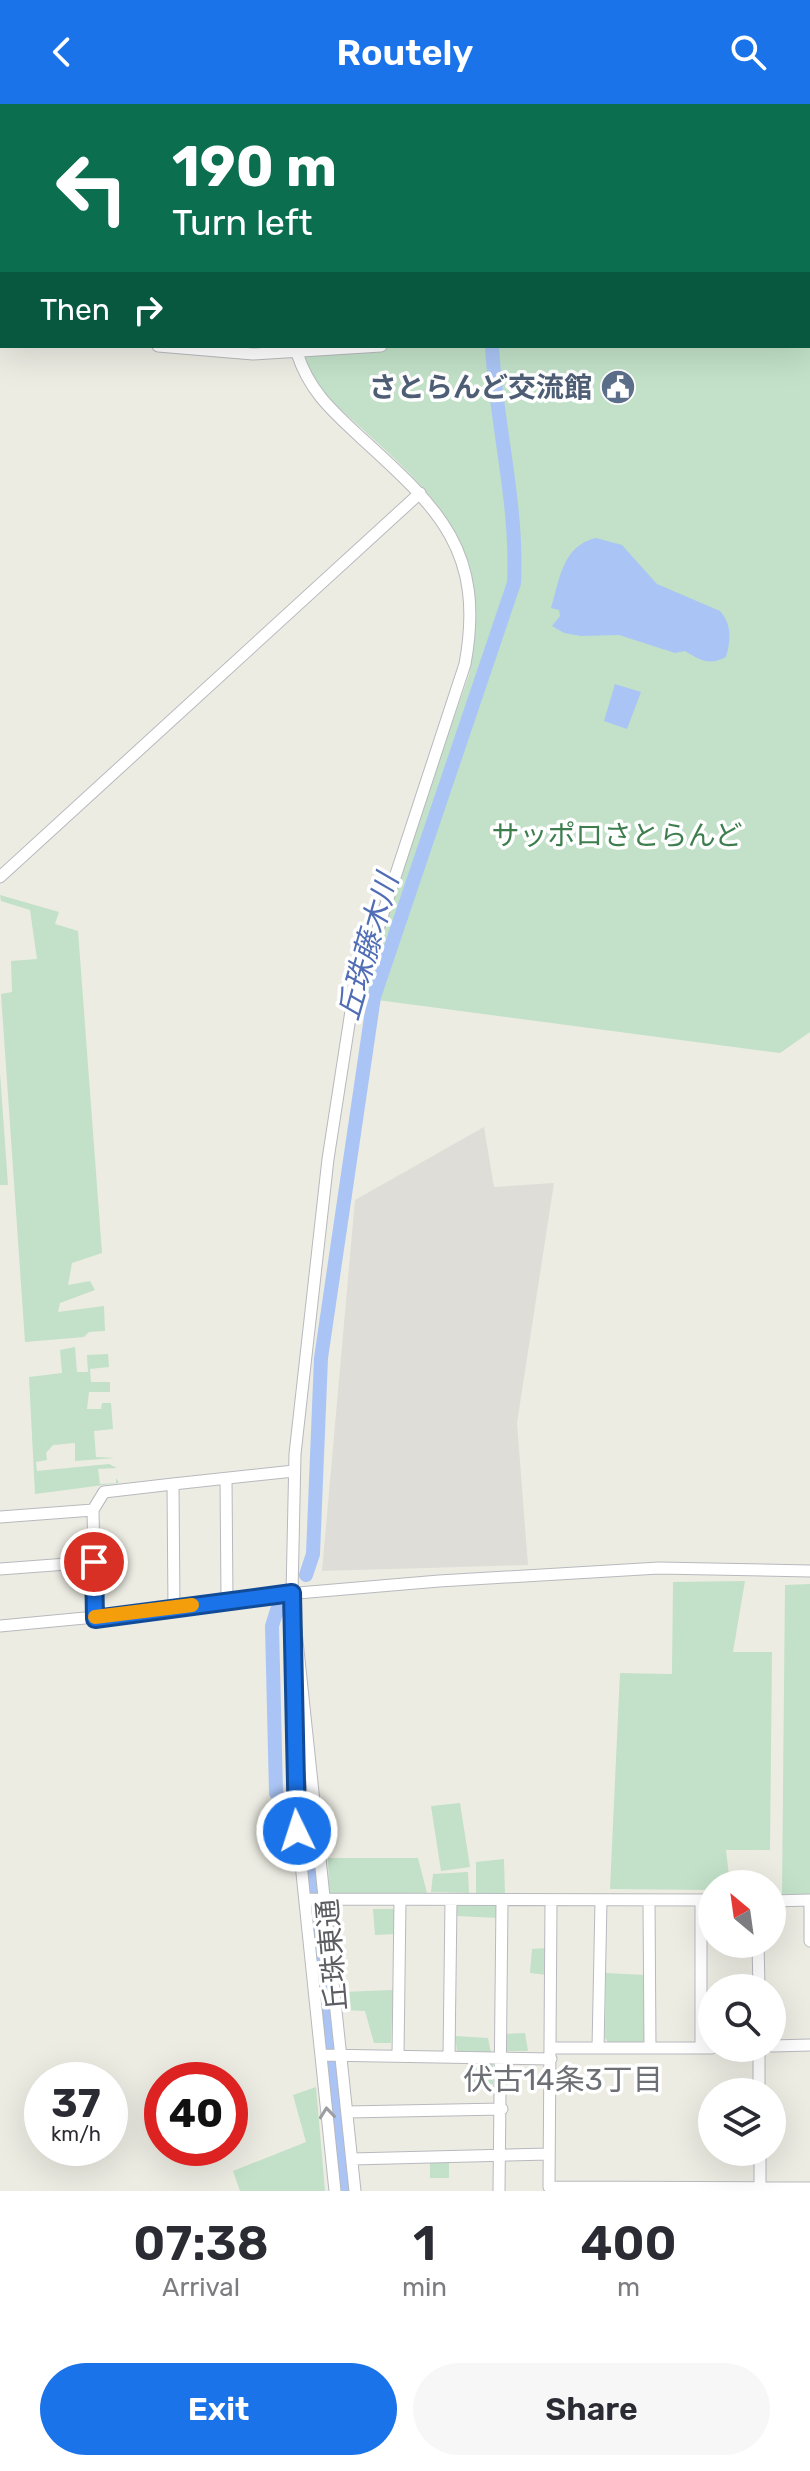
<!DOCTYPE html>
<html lang="en">
<head>
<meta charset="utf-8">
<style>
  :root { --surface:#fff; --page:#f7f7f7; --text:#2b2b33; --muted:#7c7c81; --accent:#1a73e8 }
  body { margin:0; font-family:Rubik,"Noto Sans JP",sans-serif; background:var(--page); color:var(--text); height:100vh; display:flex; flex-direction:column; font-size:30px; white-space:nowrap }
  * { box-sizing:border-box; margin:0 }
  p { font-size:26px; color:var(--muted) }
  .icon { flex:none; width:44px; height:44px; fill:none; stroke:currentColor; stroke-width:2; stroke-linecap:round; stroke-linejoin:round }
  .map { position:relative; height:2087px; overflow:hidden }
  .panel { display:flex; flex-direction:column; background:var(--surface); flex:1 }
  .panel>* { flex:none }
  .banner { position:absolute; left:0px; top:0px; width:810px; height:244px; box-shadow:0 8px 32px #0002; background:#0b6e4f; color:#fff; overflow:hidden }
  .needle { width:52px; rotate:331deg }
  .fabs { position:absolute; left:698px; top:1766px; display:grid; gap:16px }
  .fabs a { display:grid; place-items:center; width:88px; height:88px; border-radius:50%; background:var(--surface); box-shadow:0 8px 32px #0002; font-size:40px }
  .speed { position:absolute; left:24px; top:1958px; display:flex; gap:16px; font-size:40px; font-weight:700; text-align:center }
  .speed>* { display:grid; place-content:center; width:104px; height:104px; border-radius:50%; background:var(--surface); box-shadow:0 8px 32px #0002; line-height:1 }
  .speed small { font-size:20px; font-weight:400 }
  .speed .limit { border:12px solid #d22; background:#fff; color:#111 }
  .pin { position:absolute; display:grid; place-items:center; width:68px; height:68px; color:#fff; margin:-34px; border:4px solid #fff; border-radius:50%; box-shadow:0 2px 8px #0007 }
  .me { position:absolute; width:88px; margin:-44px; rotate:356deg; stroke-linejoin:round; filter:drop-shadow(0 0 6px #0008) }
  .turn { display:flex; align-items:center; gap:28px; height:168px; padding:0 40px; font-size:36px }
  .turn .icon { width:104px; height:104px; stroke-width:2.5 }
  .turn b { display:block; font-size:56px; line-height:68px }
  .then { display:flex; align-items:center; height:76px; padding:0 40px; background:#0003; gap:16px; font-size:30px }
  .eta { display:flex; justify-content:space-evenly; align-items:center; height:136px; text-align:center }
  .eta b { font-size:48px; font-weight:600; line-height:56px }
  .cta { display:flex; gap:16px; margin-top:auto; padding:16px 40px }
  .cta a { flex:1; height:92px; border-radius:48px; background:var(--accent); color:#fff; font-size:32px; font-weight:600; line-height:92px; text-align:center }
  .cta a+a { background:var(--page); color:var(--text) }
  header { display:flex; justify-content:space-between; align-items:center; height:104px; padding:0 40px; background:var(--accent); color:#fff; font-size:36px; font-weight:600 }
  .map>svg:first-child { display:block }
</style>
</head>
<body>
<header><svg class="icon" aria-label="back" viewBox="0 0 24 24"><path d="M15 5l-7 7 7 7"/></svg>Routely<svg class="icon" aria-label="search" viewBox="0 0 24 24"><circle cx="10" cy="10" r="6"/><path d="M15 15l6 6"/></svg></header>
<div class="map">
<svg width="810" height="2087" viewBox="0 0 810 2087">
  <rect width="100%" height="100%" fill="#ecece3"/>
  <path fill="#deddd7" d="M484,1023L494,1083L554,1079L517,1319L528,1461L322,1467L355,1096Z"/>
  <path fill="#c2e1c8" d="M23,0H810V928L780,949L362,894L371,850L469,571C499,425 416,377 321,287L307,266L301,242H808V2Z
    M2,50V190L0,55Z
    M0,791L59,808L55,820L78,827L102,1149L72,1159L68,1181L90,1177L95,1186L60,1199L58,1208L104,1202L105,1227L89,1228L84,1233L25,1238L1,890L12,888L11,857L37,855L30,806L1,797Z
    M0,969L8,1081H0Z
    M75,1243L77,1268H88L87,1251L108,1250L109,1263L90,1265L91,1278H110V1288H89L87,1305H101L102,1299H111L113,1325L94,1327L96,1353L115,1354L75,1357V1339L53,1341L46,1349L47,1356L36,1358L37,1367L109,1360L117,1364L98,1365L100,1380L116,1379V1374L119,1379L35,1390L29,1273L62,1269L60,1246Z
    M745,1477L733,1548H772L770,1746H726L730,1780H712V1786L610,1785L620,1569L672,1570L673,1478Z
    M810,1480V1790H782L785,1481Z
    M460,1699L470,1763L441,1767L431,1702Z
    M328,1754H418L427,1789L329,1790Z
    M504,1755L505,1791L476,1789V1758Z
    M468,1768L469,1789L431,1788L433,1770Z
    M457,1800L499,1801V1814L456,1812Z
    M373,1805H397L396,1830L375,1831Z
    M547,1844V1871L530,1869L532,1845Z
    M606,1869L645,1871L647,1936L643,1938H608L605,1934Z
    M393,1886L391,1939H374L365,1907L343,1906L342,1888Z
    M525,1929L528,1947H505V1930Z
    M455,1932L488,1934L491,1949L457,1947Z
    M493,1958V1980L468,1981L467,1959Z
    M316,1983L325,2087H240L233,2067L306,2038L293,1991Z
    M449,2055V2074H430V2057Z"/>
  <path fill="#aac5f5" d="M596,434L622,441L657,480L720,507C732,520 731,537 726,553C709,562 700,556 685,547L675,549L619,531L581,532L564,529L552,522L560,512L559,506L551,504C560,475 562,442 596,434Z
    M615,580L641,588L627,625L604,617Z"/>
  <g fill="none" stroke-linecap="round" stroke-linejoin="round">
    <path stroke="#aac5f5" stroke-width="14" d="M489,0V2
      M306,1471L313,1450L321,1254L374,893L514,479C518,399 496,321 492,242
      M277,1506L272,1522L276,1689L290,1707
      M302,1719L308,1727L314,1785
      M316,1799L330,1940
      M332,1960L344,2087"/>
    <g stroke="#b8b9be" stroke-width="13">
      <path id="minor" d="M808,91L810,90
        M0,204L2,205
        M158,242L253,250L381,242
        M297,249C309,286 330,305 358,331C437,403 486,445 465,560L351,907L328,1055L295,1350L292,1489L355,2087
        M0,773L420,389
        M226,1375L227,1495
        M93,1406L104,1388L173,1380
        M0,1413L93,1406L95,1515
        M0,1465L94,1458
        M174,1504L173,1380L294,1367
        M0,1522L159,1507L227,1495L439,1477L659,1464L810,1467
        M294,1549L295,1702L335,2087
        M305,1795L712,1796
        M701,1796V1944
        M810,1796V1837
        M649,1797L650,1944
        M772,1797L810,1796
        M551,1798L549,2083L810,2084
        M758,1840L759,1884
        M772,1942L810,1941
        M551,1944H712
        M598,1944L601,1797
        M759,1944V1988
        M322,1951L551,1955
        M398,1952L400,1796
        M449,1952L451,1797
        M347,2008L502,2005
        M352,2055L549,2050
        M499,2087L502,1797
        M760,2087V2048"/>
    </g>
    <use href="#minor" stroke="#fff" stroke-width="11"/>
  </g>
  <defs><path id="oneway-chevron" d="M-2-3.5L2.5 0L-2 3.5" fill="none" stroke-width="1.6" stroke-linecap="round" stroke-linejoin="round" transform="scale(2)"/></defs>
  <use stroke="#9d9ea1" href="#oneway-chevron" transform="translate(327 2009) rotate(-96)"/>
  <g fill="none" stroke-linecap="round" stroke-linejoin="round">
    <g stroke="#114b97" stroke-width="20">
      <path id="route" d="M94,1458L95,1515L292,1489L297,1727"/>
    </g>
    <use href="#route" stroke="#1a73e8" stroke-width="14"/>
    <path stroke="#f59e0b" stroke-width="14" d="M95,1513L192,1501"/>
  </g>
  <defs>
    <g id="civic-disc" transform="scale(1.8)"><circle r="9.5" fill="#5c6f8a" stroke="#fff"/><path d="M-.6-6.5H3V-4.5H.6V-3L4-1V1h2V6H-6V1h2V-1L-.6-3ZM-1.2 2.5V6h2.4V2.5Z" fill="#fff"/></g>
  </defs>
  <g fill-rule="evenodd">
    <use href="#civic-disc" x="618" y="283"/>
  </g>
  <g text-anchor="middle" dominant-baseline="central" stroke-width="7" stroke-linejoin="round" paint-order="stroke">
    <g font-size="28" font-weight="bold" fill="#4e5e75" stroke="#fff" text-anchor="end">
      <text x="592" y="283">さとらんど交流館</text>
    </g>
    <g font-size="28" fill="#3e7e4e" stroke="#fff">
      <text x="617" y="731">サッポロさとらんど</text>
    </g>
    <g font-size="28" fill="#5b5d62" stroke="#fff">
      <text transform="translate(332 1851) rotate(-95)">丘珠東通</text>
    </g>
    <g font-size="30" font-style="italic" fill="#506db5" stroke="#fff">
      <text transform="translate(368 843) rotate(-74)">丘珠藤木川</text>
    </g>
    <g font-size="30" fill="#6c6f74" stroke="#fff">
      <text x="563" y="1976">伏古14条3丁目</text>
    </g>
  </g>
</svg>
<div class="fabs">
<a><svg class="needle" viewBox="-14 -14 28 28"><path d="M0-13l5 13h-10z" fill="#e53935"/><path d="M0 13l5-13h-10z" fill="#7c7c81"/></svg></a>
<a><svg class="icon" aria-label="search" viewBox="0 0 24 24"><circle cx="10" cy="10" r="6"/><path d="M15 15l6 6"/></svg></a>
<a><svg class="icon" aria-label="layers" viewBox="0 0 24 24"><path d="M12 4l9 5-9 5-9-5zM3 14l9 5 9-5"/></svg></a>
</div>
<div class="speed"><div>37<small>km/h</small></div><div class="limit">40</div></div>
<div class="pin" style="left:94px;top:1458px;background:#d93025"><svg class="icon" aria-label="arrive" viewBox="0 0 24 24"><path d="M6 21V4h12l-3 4 3 4H6"/></svg></div>
<svg class="me" style="left:297px;top:1727px" viewBox="-20 -20 40 40"><circle r="17" fill="#1a73e8" stroke="#fff" stroke-width="3"/><path d="M0-11L8 9 0 5-8 9z" fill="#fff"/></svg>
<div class="banner">
<div class="turn"><svg class="icon" aria-label="left" viewBox="0 0 24 24"><path d="M17 20v-9H6M10 6l-5 5 5 5"/></svg><div><b>190 m</b>Turn left</div></div>
<div class="then">Then<svg class="icon" aria-label="right" viewBox="0 0 24 24"><path d="M7 20v-9h11M14 6l5 5-5 5"/></svg></div>
</div>
</div>
<section class="panel">
<div class="eta">
<div><b>07:38</b><p>Arrival</p></div>
<div><b>1</b><p>min</p></div>
<div><b>400</b><p>m</p></div>
</div>
<div class="cta"><a>Exit</a><a>Share</a></div>
</section>
</body>
</html>
